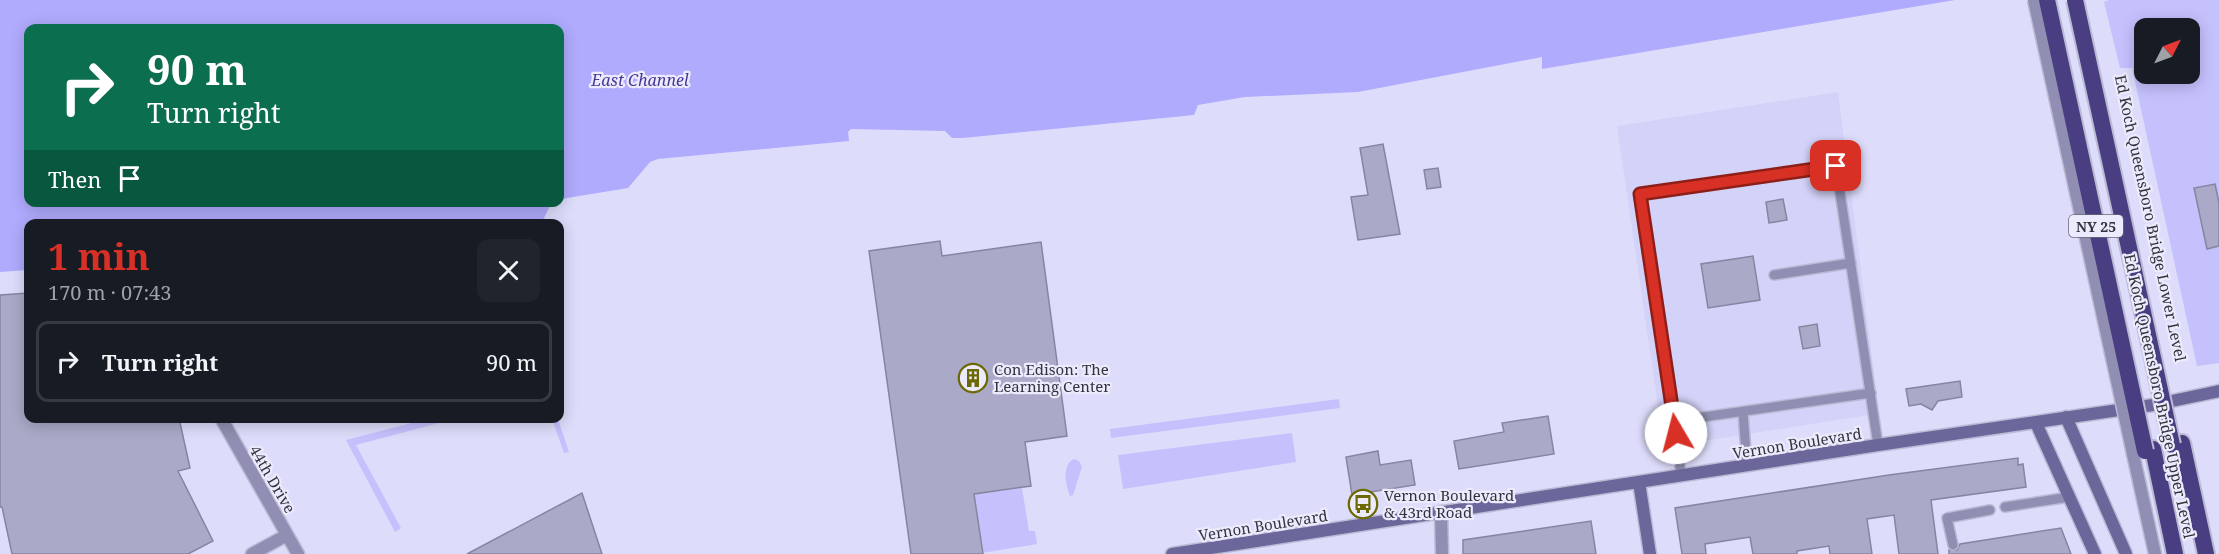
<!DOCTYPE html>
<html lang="en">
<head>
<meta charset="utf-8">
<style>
  :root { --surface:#171b24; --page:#20242c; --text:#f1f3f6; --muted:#9ea1a6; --line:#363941; --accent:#d93025 }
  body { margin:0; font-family:"Noto Serif",serif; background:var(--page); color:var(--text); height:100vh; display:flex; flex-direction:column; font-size:22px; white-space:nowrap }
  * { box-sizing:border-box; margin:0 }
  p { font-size:20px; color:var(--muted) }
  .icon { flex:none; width:33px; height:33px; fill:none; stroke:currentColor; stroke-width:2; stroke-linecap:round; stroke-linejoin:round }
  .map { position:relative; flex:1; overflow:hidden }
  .sheet { position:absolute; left:24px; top:219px; width:540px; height:204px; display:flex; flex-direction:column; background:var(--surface); border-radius:12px; box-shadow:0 3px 15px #0003 }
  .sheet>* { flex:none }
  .banner { position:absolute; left:24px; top:24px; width:540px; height:183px; border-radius:12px; box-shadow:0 3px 15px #0003; background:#0b6e4f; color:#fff; overflow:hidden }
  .needle { width:39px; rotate:48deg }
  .controls { position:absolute; left:2134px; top:18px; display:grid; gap:12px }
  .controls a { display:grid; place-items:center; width:66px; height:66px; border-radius:12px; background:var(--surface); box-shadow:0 3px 15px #0003; font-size:30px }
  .pin { position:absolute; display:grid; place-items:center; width:51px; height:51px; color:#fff; margin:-26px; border-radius:12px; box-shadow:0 3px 9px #0006 }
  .me { position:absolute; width:66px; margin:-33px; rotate:352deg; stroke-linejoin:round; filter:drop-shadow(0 0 4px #0008) }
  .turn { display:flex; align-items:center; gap:21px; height:126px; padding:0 24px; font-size:27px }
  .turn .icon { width:78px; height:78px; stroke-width:2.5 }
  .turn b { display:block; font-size:42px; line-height:51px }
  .then { display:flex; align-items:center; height:57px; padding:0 24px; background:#0003; gap:12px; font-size:22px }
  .round { display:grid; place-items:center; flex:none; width:63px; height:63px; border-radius:12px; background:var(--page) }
  .summary { display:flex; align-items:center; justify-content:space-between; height:102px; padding:0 24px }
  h1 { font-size:36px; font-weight:700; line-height:45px; color:var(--accent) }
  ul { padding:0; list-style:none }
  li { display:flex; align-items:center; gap:18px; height:81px; margin:0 12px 9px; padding:0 12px; border:3px solid var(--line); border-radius:12px }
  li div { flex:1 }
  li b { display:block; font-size:22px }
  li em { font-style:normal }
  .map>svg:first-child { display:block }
</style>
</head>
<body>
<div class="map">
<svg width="2219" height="554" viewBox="0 0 2219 554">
  <rect width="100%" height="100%" fill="#dddcfb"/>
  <path fill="#d3d2f8" d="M1838,92L1879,411L1869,415L1664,447L1617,126Z"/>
  <path fill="#c4c1fd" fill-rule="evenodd" d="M2109,0H2219V363L2197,366L2132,68H2120L2104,2ZM2145,28H2190V74H2145Z
    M1339,399L1340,408L1111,438L1110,429Z
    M431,418L454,419L356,445L401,528L395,532L346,440Z
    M552,419H558L569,452L564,453Z
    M1292,433L1296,462L1123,489L1118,455Z
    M1074,459L1079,461L1082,467L1073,495L1070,496C1066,486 1061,465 1074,459Z
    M1022,488L1029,531H1035L1037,544L982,553L974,494Z"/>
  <path fill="#b1abfe" d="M0,0H1955L1542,69V57L1358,92L1245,97L1198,105L1194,115L963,138H952L945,131L851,129L848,132L849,141L658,159L650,162L628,188L567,198L560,201V28H28V202L557,203L549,208L541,224H28V270L0,272Z"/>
  <path fill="#aaa9c7" stroke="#8685a1" stroke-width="1.5" d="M1383,144L1400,234L1358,240L1351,197L1368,195L1360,148Z
    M1438,168L1441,187L1427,189L1424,170Z
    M2215,184L2219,203V246L2207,249L2194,188Z
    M1783,199L1787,220L1769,223L1766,202Z
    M940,241L942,256L1041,242L1067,436L1025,442L1031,486L974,494L983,554H911L869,251Z
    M1753,256L1760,300L1708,308L1701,264Z
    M28,293V418H179L190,468L178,471L213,541L188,554H12L2,507H0V295Z
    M1817,324L1820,346L1803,349L1799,327Z
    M1960,381L1962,397L1938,401L1932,410L1921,404L1909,406L1906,389Z
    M1548,416L1554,454L1459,469L1454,441L1504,432L1502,423Z
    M1378,451L1380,465L1411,460L1415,485L1352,495L1346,457Z
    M2018,458V465L2023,464L2026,487L1931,500L1938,554H1899L1894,515L1867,519L1872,554H1830L1829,546L1797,551V554H1753L1750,537L1705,544L1706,554H1682L1675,508L1889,475Z
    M582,493L602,554H467Z
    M1591,521L1596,554H1463V540Z
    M2061,528L2071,554H1949V550H1957L1960,544Z"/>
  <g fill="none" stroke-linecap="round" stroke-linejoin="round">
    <g stroke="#bbbad5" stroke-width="12">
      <path id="service" d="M1774,275L1851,263
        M1743,412L1747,466
        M1675,421L1871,393
        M1681,476L1675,421L1640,194L1836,166L1878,445
        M2005,507L2069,497
        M1953,545L1947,518L1990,510"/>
    </g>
    <g stroke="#bbbad5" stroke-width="15">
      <path id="pedestrian" d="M2133,454L2155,554"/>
    </g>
    <g stroke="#bbbad5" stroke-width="15">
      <path id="minor" d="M221,418L298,554
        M1441,512L1442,554
        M252,554L287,535"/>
    </g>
    <g stroke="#bbbad5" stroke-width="15">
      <path id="secondary" d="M2066,417L2126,554
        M2036,423L2095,554
        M1639,482L1650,554
        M1172,554L1878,445L2153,405L2219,391"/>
    </g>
    <g stroke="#bbbad5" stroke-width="20">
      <path id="trunk" d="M2182,443L2206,554
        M2153,449L2175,554"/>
    </g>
    <use href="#service" stroke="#908fb3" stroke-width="9"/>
    <use href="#pedestrian" stroke="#908fb3" stroke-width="12"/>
    <use href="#minor" stroke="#908fb3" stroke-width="12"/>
    <use href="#secondary" stroke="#6b679b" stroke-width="12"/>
    <use href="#trunk" stroke="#483e81" stroke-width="16"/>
    <g stroke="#bbbad5" stroke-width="15" stroke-linecap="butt">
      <path id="pedestrian-bridge" d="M2034,0L2133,454"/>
    </g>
    <g stroke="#bbbad5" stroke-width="20" stroke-linecap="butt">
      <path id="trunk-bridge" d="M2047,0L2145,451
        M2075,0L2172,445"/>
    </g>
    <use href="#pedestrian-bridge" stroke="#908fb3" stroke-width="12"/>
    <use href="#trunk-bridge" stroke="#483e81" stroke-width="16"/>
  </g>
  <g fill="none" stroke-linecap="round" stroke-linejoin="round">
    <g stroke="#8d1f18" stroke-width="15">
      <path id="route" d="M1676,433L1640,194L1836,166"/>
    </g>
    <use href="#route" stroke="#d93025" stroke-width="10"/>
  </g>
  <defs>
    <g id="building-ring" transform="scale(1.5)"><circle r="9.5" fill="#ebebfd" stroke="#6d6902" stroke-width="1.5"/><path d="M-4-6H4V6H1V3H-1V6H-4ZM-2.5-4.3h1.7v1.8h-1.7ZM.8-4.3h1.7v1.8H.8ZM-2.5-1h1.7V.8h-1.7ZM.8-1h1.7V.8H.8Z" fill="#6d6902"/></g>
    <g id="bus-ring" transform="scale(1.5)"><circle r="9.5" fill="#ebebfd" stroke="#6d6902" stroke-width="1.5"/><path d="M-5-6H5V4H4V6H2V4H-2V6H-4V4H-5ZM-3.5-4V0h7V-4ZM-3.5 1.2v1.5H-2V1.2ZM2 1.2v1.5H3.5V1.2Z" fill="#6d6902"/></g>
  </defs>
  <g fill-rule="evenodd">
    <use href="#building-ring" x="973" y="378"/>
    <use href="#bus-ring" x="1363" y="504"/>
  </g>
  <g text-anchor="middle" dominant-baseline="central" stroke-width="4.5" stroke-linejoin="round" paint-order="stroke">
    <rect fill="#ebebfd" stroke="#6a6a77" stroke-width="1.5" x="2069" y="215" width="54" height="22" rx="4.5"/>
    <g font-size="14" font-weight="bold" fill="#33333e">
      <text x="2096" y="226">NY 25</text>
    </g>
    <g font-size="15" fill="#33333e" stroke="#ebebfd">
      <text transform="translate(2151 218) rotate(78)">Ed Koch Queensboro Bridge Lower Level</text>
      <text transform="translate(2160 396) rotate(78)">Ed Koch Queensboro Bridge Upper Level</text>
      <text transform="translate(1797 443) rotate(-9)">Vernon Boulevard</text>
      <text transform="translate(273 479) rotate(60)">44th Drive</text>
      <text transform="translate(1263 525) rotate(-9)">Vernon Boulevard</text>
    </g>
    <g font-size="15" fill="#33333e" stroke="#ebebfd" text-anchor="start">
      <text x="994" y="369">Con Edison: The<tspan x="994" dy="17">Learning Center</tspan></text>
      <text x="1384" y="495">Vernon Boulevard<tspan x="1384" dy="17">&amp; 43rd Road</tspan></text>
    </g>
    <g font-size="16" font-style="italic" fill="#493795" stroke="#ebebfd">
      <text x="640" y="80">East Channel</text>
    </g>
  </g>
</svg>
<div class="controls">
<a><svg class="needle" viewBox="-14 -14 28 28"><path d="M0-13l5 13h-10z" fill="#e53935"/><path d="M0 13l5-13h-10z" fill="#9ea1a6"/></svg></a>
</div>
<div class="pin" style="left:1836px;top:166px;background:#d93025"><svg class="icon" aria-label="arrive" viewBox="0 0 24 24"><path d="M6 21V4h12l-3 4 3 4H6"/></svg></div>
<svg class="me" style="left:1676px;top:433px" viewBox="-20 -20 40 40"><circle r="19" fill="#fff"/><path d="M0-13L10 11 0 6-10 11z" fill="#d93025"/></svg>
<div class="banner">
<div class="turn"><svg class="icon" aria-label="right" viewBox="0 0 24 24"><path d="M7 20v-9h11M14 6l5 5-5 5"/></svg><div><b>90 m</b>Turn right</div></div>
<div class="then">Then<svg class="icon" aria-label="arrive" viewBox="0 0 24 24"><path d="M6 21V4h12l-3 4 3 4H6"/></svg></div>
</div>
<section class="sheet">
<div class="summary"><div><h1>1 min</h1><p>170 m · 07:43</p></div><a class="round"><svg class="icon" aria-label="close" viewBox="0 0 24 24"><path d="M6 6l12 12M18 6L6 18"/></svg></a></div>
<ul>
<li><svg class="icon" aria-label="right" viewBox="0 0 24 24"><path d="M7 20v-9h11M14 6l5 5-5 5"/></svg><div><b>Turn right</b></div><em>90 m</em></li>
</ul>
</section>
</div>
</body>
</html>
